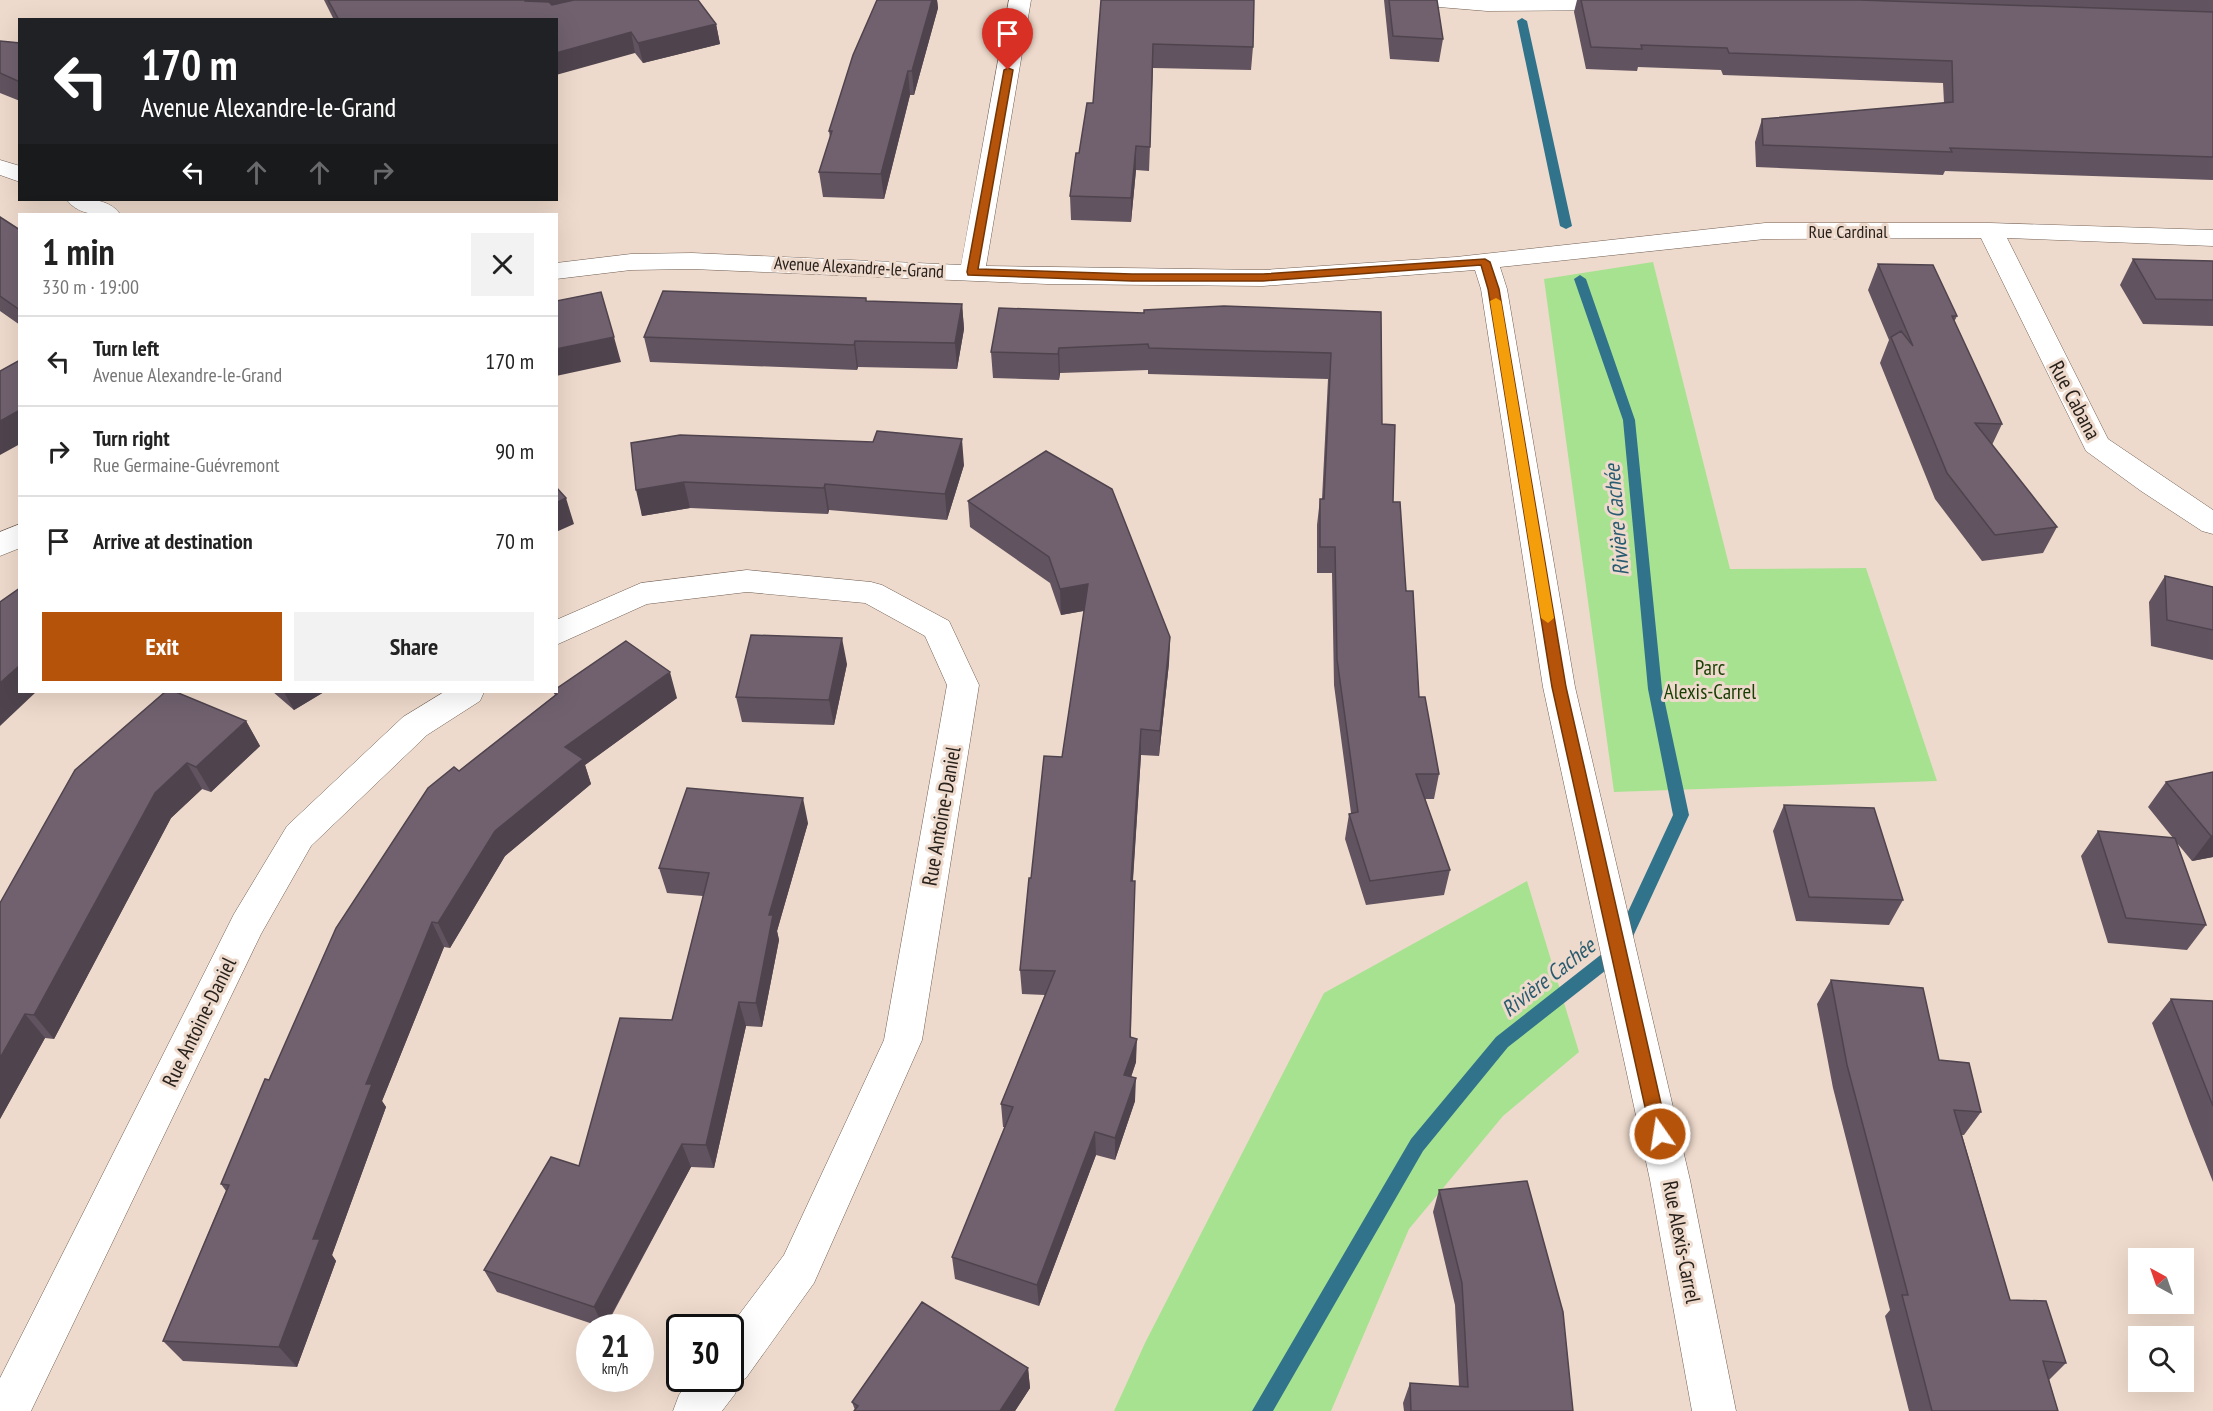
<!DOCTYPE html>
<html lang="en">
<head>
<meta charset="utf-8">
<style>
  :root { --surface:#fff; --page:#f2f2f2; --text:#222; --muted:#767676; --line:#e0e0e0; --accent:#b45309 }
  body { margin:0; font-family:"PT Sans Narrow",sans-serif; background:var(--page); color:var(--text); height:100vh; display:flex; flex-direction:column; font-size:22px; white-space:nowrap }
  * { box-sizing:border-box; margin:0 }
  p { font-size:20px; color:var(--muted) }
  .icon { flex:none; width:33px; height:33px; fill:none; stroke:currentColor; stroke-width:2; stroke-linecap:round; stroke-linejoin:round }
  .map { position:relative; flex:1; overflow:hidden }
  .panel { position:absolute; left:18px; top:213px; width:540px; height:480px; display:flex; flex-direction:column; background:var(--surface); border-radius:0px; box-shadow:0 6px 24px #0002 }
  .panel>* { flex:none }
  .banner { position:absolute; left:18px; top:18px; width:540px; height:183px; border-radius:0px; box-shadow:0 6px 24px #0002; background:#202124; color:#fff; overflow:hidden }
  .needle { width:39px; rotate:320deg }
  .controls { position:absolute; left:2128px; top:1248px; display:grid; gap:12px }
  .controls a { display:grid; place-items:center; width:66px; height:66px; border-radius:0px; background:var(--surface); box-shadow:0 6px 24px #0002; font-size:30px }
  .speed { position:absolute; left:576px; top:1314px; display:flex; gap:12px; font-size:30px; font-weight:700; text-align:center }
  .speed>* { display:grid; place-content:center; width:78px; height:78px; border-radius:50%; background:var(--surface); box-shadow:0 6px 24px #0002; line-height:1 }
  .speed small { font-size:15px; font-weight:400 }
  .speed .limit { border:3px solid #111; border-radius:9px; background:#fff; color:#111 }
  .pin { position:absolute; display:grid; place-items:center; width:51px; height:51px; color:#fff; margin:-62px -26px; border-radius:50% 50% 50% 0; rotate:-45deg; box-shadow:0 0 6px #0007 }
  .pin .icon { rotate:45deg }
  .me { position:absolute; width:66px; margin:-33px; rotate:347deg; stroke-linejoin:round; filter:drop-shadow(0 0 4px #0008) }
  .turn { display:flex; align-items:center; gap:21px; height:126px; padding:0 24px; font-size:27px }
  .turn .icon { width:78px; height:78px; stroke-width:2.5 }
  .turn b { display:block; font-size:42px; line-height:51px }
  .lanes { display:flex; align-items:center; height:57px; padding:0 24px; background:#0003; justify-content:center; gap:30px; direction:ltr }
  .lanes .off { opacity:.35 }
  .round { display:grid; place-items:center; flex:none; width:63px; height:63px; border-radius:0px; background:var(--page) }
  .headline { display:flex; align-items:center; justify-content:space-between; height:102px; padding:0 24px }
  h1 { font-size:36px; font-weight:600; line-height:45px }
  .cta { display:flex; gap:12px; margin-top:auto; padding:12px 24px }
  .cta a { flex:1; height:69px; border-radius:0px; background:var(--accent); color:#fff; font-size:24px; font-weight:600; line-height:69px; text-align:center }
  .cta a+a { background:var(--page); color:var(--text) }
  ul { padding:0; list-style:none }
  li { display:flex; align-items:center; gap:18px; height:90px; padding:0 24px; border-top:2px solid var(--line) }
  li div { flex:1 }
  li b { display:block; font-size:22px }
  li em { font-style:normal }
  .map>svg:first-child { display:block }
</style>
</head>
<body>
<div class="map">
<svg width="2213" height="1411" viewBox="0 0 2213 1411">
  <rect width="100%" height="100%" fill="#eedacc"/>
  <path fill="#a7e291" d="M1653,262L1730,569L1866,568L1937,781L1614,792L1544,279Z
    M1527,881L1579,1052L1503,1116L1409,1229L1331,1411H1114L1145,1343L1324,993Z"/>
  <g fill="none" stroke-linecap="round" stroke-linejoin="round">
    <path fill="#30738b" fill-rule="evenodd" d="M1522,18L1527,21L1572,226L1566,229L1560,226L1517,21Z
      M1580,275L1586,279L1635,420L1662,689L1689,815L1624,956L1508,1047L1423,1151L1273,1411H1252L1411,1139L1496,1037L1612,946L1673,815L1648,689L1623,420L1574,279Z"/>
    <g stroke="#705e52" stroke-width="1">
      <path id="street" d="M1009,0H1031L986,266L1263,270L1456,257L1765,223H1990L2213,230V246L2007,238L2108,439L2213,510V534L2202,531L2141,491L2086,451L1981,238L1765,239L1500,267L1507,289L1575,687L1690,1180L1736,1411H1692L1650,1180L1543,687L1481,289L1475,270L1263,286L1047,284L692,269L631,270L556,279V263L631,254L692,253L961,265Z
        M1416,0H1628L1631,4L1627,8L1620,10L1487,11L1427,6L1420,4Z
        M0,160L20,166V182L0,175Z
        M67,200C84,198 109,198 120,214C103,216 78,216 67,200Z
        M20,524V548L0,556V532Z
        M747,570L871,582L882,585L949,621L979,685L922,1040L814,1283L746,1378L740,1381L735,1394L722,1411H673L679,1395L691,1378H730L729,1328L784,1255L884,1040L947,685L925,636L865,603L747,592L647,604L556,645V620L641,583Z
        M444,692H484L480,701L427,735L311,846L261,934L31,1411H0V1378L234,914L287,826L403,717Z"/>
    </g>
    <use href="#street" fill="#fff" fill-rule="evenodd"/>
  </g>
  <path fill="#61535f" d="M324,0H698L716,24L720,44L643,63L635,53L556,20H334Z
    M877,0H937L938,8L914,95H910L884,199L823,197L819,172L830,138L829,131Z
    M1101,0L1253,47L1251,70L1153,68L1149,171L1136,170L1131,222L1071,220L1070,196L1079,153L1093,103Z
    M1384,0H1437L1443,39L1439,62L1390,59Z
    M1577,0H2213V180L1945,171L1943,175L1756,167L1755,142L1762,119L1944,103L1943,83L1723,75L1721,70L1638,67L1637,71L1586,69L1574,12Z
    M0,41L20,43V101L0,93Z
    M0,217L20,230V325L0,311Z
    M2133,259L2213,261V326L2143,324L2120,285Z
    M1878,264L1957,316L1954,322L2002,424L1992,445L2057,527L2043,553L1982,561L1935,499L1880,363L1889,340L1868,290Z
    M867,301L962,304L964,329L957,369L858,367L857,370L650,362L644,337Z
    M1381,312L1382,424L1406,591L1419,697L1439,774L1434,799H1425L1450,870L1444,895L1366,905L1345,839L1349,814L1351,813L1334,685L1332,573H1317V525L1320,499H1322L1328,379L1148,374V370L1060,373L1059,380L993,378L991,352Z
    M631,443L964,465L947,520L829,510L828,514L690,508L642,516Z
    M968,501L1170,637L1169,663L1159,756L1141,755L1133,881L1131,1037L1136,1062L1131,1077L1135,1101L1115,1160L1096,1155L1039,1306L955,1279L952,1257L1005,1127H1003L1001,1104L1045,995L1022,994L1020,970L1062,757L1084,611L1061,615L1050,583L970,527Z
    M2165,576L2213,587V660L2151,646L2149,602Z
    M847,664L834,725L742,722L736,697Z
    M273,692H324L294,710Z
    M553,692L677,698L585,765L591,784L505,856L450,948L444,947L382,1101L386,1107L332,1255L336,1261L297,1367L183,1361L163,1341L226,1191L221,1184L269,1080L459,771L555,695Z
    M246,721L260,746L211,792L202,789L171,818L54,1039L45,1038L0,1119V903Z
    M2213,772V857L2192,861L2177,843L2206,925L2187,950L2108,943L2081,856L2098,831L2173,838L2148,807L2166,782Z
    M1784,805L1903,900L1889,925L1796,921L1773,831Z
    M808,823L777,931L779,940L762,1027L746,1026L714,1168L691,1167L605,1328L497,1292L484,1270L579,1166L672,1020L703,896L667,893L659,868Z
    M1831,980L1939,1060L1981,1112L1964,1135H1962L2010,1300L2066,1363L2049,1380L2058,1411H1909L1885,1316L1890,1310L1833,1088L1817,1004Z
    M2171,999L2213,1001V1182L2190,1124L2152,1023Z
    M1439,1190L1573,1411H1404L1403,1403L1410,1383L1459,1387L1455,1305L1433,1212Z
    M1028,1368L1030,1388L1015,1411H854L855,1410L852,1402Z"/>
  <path fill="#4f444e" d="M525,0H592L534,13L525,1Z
    M932,0H937L938,8L914,95L912,71Z
    M716,24L720,44L643,63L638,43Z
    M631,32L635,53L556,75V53Z
    M908,71L910,95L884,199L881,174Z
    M1136,146V170L1131,222V198Z
    M962,304L964,329L957,369L955,343Z
    M614,337L621,362L556,376V349Z
    M855,341L858,367L857,370L854,345Z
    M1059,348L1060,373L1059,380L1058,354Z
    M20,410V444L0,455V421Z
    M962,439L964,465L947,520L945,494Z
    M684,482L690,508L642,516L636,490Z
    M825,484L829,510L828,514L824,488Z
    M566,498L574,524L556,532V503Z
    M1088,584V610L1061,615L1060,589Z
    M1170,637L1169,663L1159,756L1160,731Z
    M842,638L847,664L834,725L829,700Z
    M20,665V692H36L0,726V683Z
    M670,672L677,698L585,765L591,784L505,856L450,948L438,923L495,831L565,747Z
    M284,692H324L294,710Z
    M246,721L260,746L211,792L196,767Z
    M1141,729V755L1131,906V881Z
    M187,763L202,789L171,818L54,1039L34,1015L155,793Z
    M803,798L808,823L777,931L779,940L762,1027L756,1003L769,915Z
    M2211,836H2213V857L2192,861Z
    M432,922L444,947L382,1101L386,1107L332,1255L336,1261L297,1367L279,1347L313,1239L366,1084Z
    M739,1002L746,1026L714,1168L706,1145Z
    M25,1014L45,1038L0,1119V1058Z
    M1137,1039L1136,1062L1124,1098V1075Z
    M1136,1078L1135,1101L1115,1160V1138Z
    M1095,1132L1096,1155L1039,1306L1037,1285Z
    M682,1144L691,1167L604,1328L594,1307Z
    M1028,1368L1030,1388L1015,1411H1000Z"/>
  <path fill="#71616f" stroke="#4f444e" stroke-width="1.5" d="M328,0H525V1L549,2L552,5L574,0H698L716,24L638,43L631,32L556,53V20H339Z
    M877,0H932L912,71H908L881,174L819,172L832,131H829L853,55Z
    M1101,0H1254L1253,47L1153,44L1150,147L1136,146L1131,198L1070,196L1076,153H1079L1087,103H1093Z
    M1389,0H1437L1443,39L1393,36Z
    M1581,0H1860L2213,12V157L1950,148L1952,152L1763,145L1762,119L1953,102L1952,61L1729,53L1727,48L1641,45L1642,49L1591,47Z
    M0,41L20,43V82L0,73Z
    M0,217L20,230V310L0,296Z
    M2133,259L2213,261V300L2156,299Z
    M1878,264L1933,265L1957,316H1952L2002,424L1975,423L2057,527L1995,535L1947,473L1891,337L1901,331L1913,346Z
    M663,291L866,298V301L962,304L955,343L855,341L854,345L644,337Z
    M601,292L614,337L556,349V301Z
    M1224,306L1381,312L1382,424L1395,425L1393,502H1400L1406,591H1413L1419,697H1425L1439,774H1416L1450,870L1370,881L1349,814L1358,812L1337,659L1335,547H1320V499H1324L1331,353L1149,348L1148,344L1059,348L1058,354L991,352L999,308L1144,313V310Z
    M20,360V410L0,421V371Z
    M877,431L962,439L945,494L825,484L824,488L684,482L636,490L631,443L680,435L873,442Z
    M1046,451L1112,489L1170,637L1160,731L1141,729L1131,881H1135L1130,1037L1137,1039L1124,1075L1136,1078L1115,1138L1095,1132L1037,1285L952,1257L1013,1107L1001,1104L1055,971L1020,970L1029,878H1031L1044,756L1062,757L1088,584L1060,589L1049,557L968,501Z
    M556,487L566,498L556,503Z
    M2165,576L2213,587V630L2167,620Z
    M20,588V665L0,683V602Z
    M751,635L842,638L829,700L736,697Z
    M626,641L670,672L565,747L583,759L495,831L438,923L432,922L366,1084H372L313,1239H320L279,1347L163,1341L229,1185L221,1184L265,1079L269,1080L336,928L428,788L454,767L459,771L557,694L554,692H556V689Z
    M165,692H176L246,721L196,767L187,763L155,793L34,1015L25,1014L0,1058V903L75,770Z
    M2213,772V836H2211L2166,782Z
    M687,788L803,798L769,915H773L756,1003L739,1002L706,1145L682,1144L594,1307L484,1270L551,1157L579,1166L620,1018L672,1020L709,873L659,868Z
    M1784,805L1874,808L1903,900L1809,897Z
    M2098,831L2175,838L2206,925L2126,918Z
    M1831,980L1923,988L1939,1060L1969,1063L1981,1112L1954,1110L2010,1300L2046,1301L2066,1363L2043,1361L2058,1411H1932L1902,1295H1908L1847,1065Z
    M2171,999L2213,1001V1106L2211,1101Z
    M1527,1181L1563,1312L1573,1411H1411L1410,1383L1468,1387L1462,1283L1439,1190Z
    M922,1302L1028,1368L1000,1411H854L858,1406L852,1402Z"/>
  <path fill="#b45309" stroke="#753606" stroke-width="1.5" d="M1008,68L1013,70L978,269L1132,274H1263L1485,259L1490,262L1499,289L1566,687L1668,1134L1665,1139L1660,1141L1654,1139L1651,1134L1552,687L1488,289L1481,265L1263,281H1132L968,275L967,272L1004,70Z"/>
  <path fill="#f59e0b" d="M1496,298L1501,301L1554,618L1548,623L1541,618L1490,301Z"/>
  <g text-anchor="middle" dominant-baseline="central" stroke-width="6" stroke-linejoin="round" paint-order="stroke">
    <g font-size="18" fill="#28211c" stroke="#eedacc">
      <text x="1848" y="231">Rue Cardinal</text>
      <text transform="translate(859 267) rotate(3)">Avenue Alexandre-le-Grand</text>
    </g>
    <g font-size="21" fill="#28211c" stroke="#eedacc">
      <text transform="translate(2075 400) rotate(62)">Rue Cabana</text>
      <text transform="translate(941 816) rotate(-80)">Rue Antoine-Daniel</text>
      <text transform="translate(199 1022) rotate(-64)">Rue Antoine-Daniel</text>
      <text transform="translate(1682 1242) rotate(79)">Rue Alexis-Carrel</text>
    </g>
    <g font-size="21" fill="#183e03" stroke="#eedacc">
      <text x="1710" y="667">Parc<tspan x="1710" dy="24">Alexis-Carrel</tspan></text>
    </g>
    <g font-size="22" font-style="italic" fill="#285b70" stroke="#eedacc">
      <text transform="translate(1616 520) rotate(-95)">Rivière Cachée</text>
      <text transform="translate(1548 977) rotate(-38)">Rivière Cachée</text>
    </g>
  </g>
</svg>
<div class="controls">
<a><svg class="needle" viewBox="-14 -14 28 28"><path d="M0-13l5 13h-10z" fill="#e53935"/><path d="M0 13l5-13h-10z" fill="#767676"/></svg></a>
<a><svg class="icon" aria-label="search" viewBox="0 0 24 24"><circle cx="10" cy="10" r="6"/><path d="M15 15l6 6"/></svg></a>
</div>
<div class="speed"><div>21<small>km/h</small></div><div class="limit">30</div></div>
<div class="pin" style="left:1008px;top:70px;background:#d93025"><svg class="icon" aria-label="arrive" viewBox="0 0 24 24"><path d="M6 21V4h12l-3 4 3 4H6"/></svg></div>
<svg class="me" style="left:1660px;top:1134px" viewBox="-20 -20 40 40"><circle r="17" fill="#b45309" stroke="#fff" stroke-width="3"/><path d="M0-11L8 9 0 5-8 9z" fill="#fff"/></svg>
<div class="banner">
<div class="turn"><svg class="icon" aria-label="left" viewBox="0 0 24 24"><path d="M17 20v-9H6M10 6l-5 5 5 5"/></svg><div><b>170 m</b>Avenue Alexandre-le-Grand</div></div>
<div class="lanes"><svg class="icon" aria-label="left" viewBox="0 0 24 24"><path d="M17 20v-9H6M10 6l-5 5 5 5"/></svg><svg class="icon off" aria-label="ahead" viewBox="0 0 24 24"><path d="M12 20V5M6 11l6-6 6 6"/></svg><svg class="icon off" aria-label="ahead" viewBox="0 0 24 24"><path d="M12 20V5M6 11l6-6 6 6"/></svg><svg class="icon off" aria-label="right" viewBox="0 0 24 24"><path d="M7 20v-9h11M14 6l5 5-5 5"/></svg></div>
</div>
<section class="panel">
<div class="headline"><div><h1>1 min</h1><p>330 m · 19:00</p></div><a class="round"><svg class="icon" aria-label="close" viewBox="0 0 24 24"><path d="M6 6l12 12M18 6L6 18"/></svg></a></div>
<ul>
<li><svg class="icon" aria-label="left" viewBox="0 0 24 24"><path d="M17 20v-9H6M10 6l-5 5 5 5"/></svg><div><b>Turn left</b><p>Avenue Alexandre-le-Grand</p></div><em>170 m</em></li>
<li><svg class="icon" aria-label="right" viewBox="0 0 24 24"><path d="M7 20v-9h11M14 6l5 5-5 5"/></svg><div><b>Turn right</b><p>Rue Germaine-Guévremont</p></div><em>90 m</em></li>
<li><svg class="icon" aria-label="arrive" viewBox="0 0 24 24"><path d="M6 21V4h12l-3 4 3 4H6"/></svg><div><b>Arrive at destination</b></div><em>70 m</em></li>
</ul>
<div class="cta"><a>Exit</a><a>Share</a></div>
</section>
</div>
</body>
</html>
